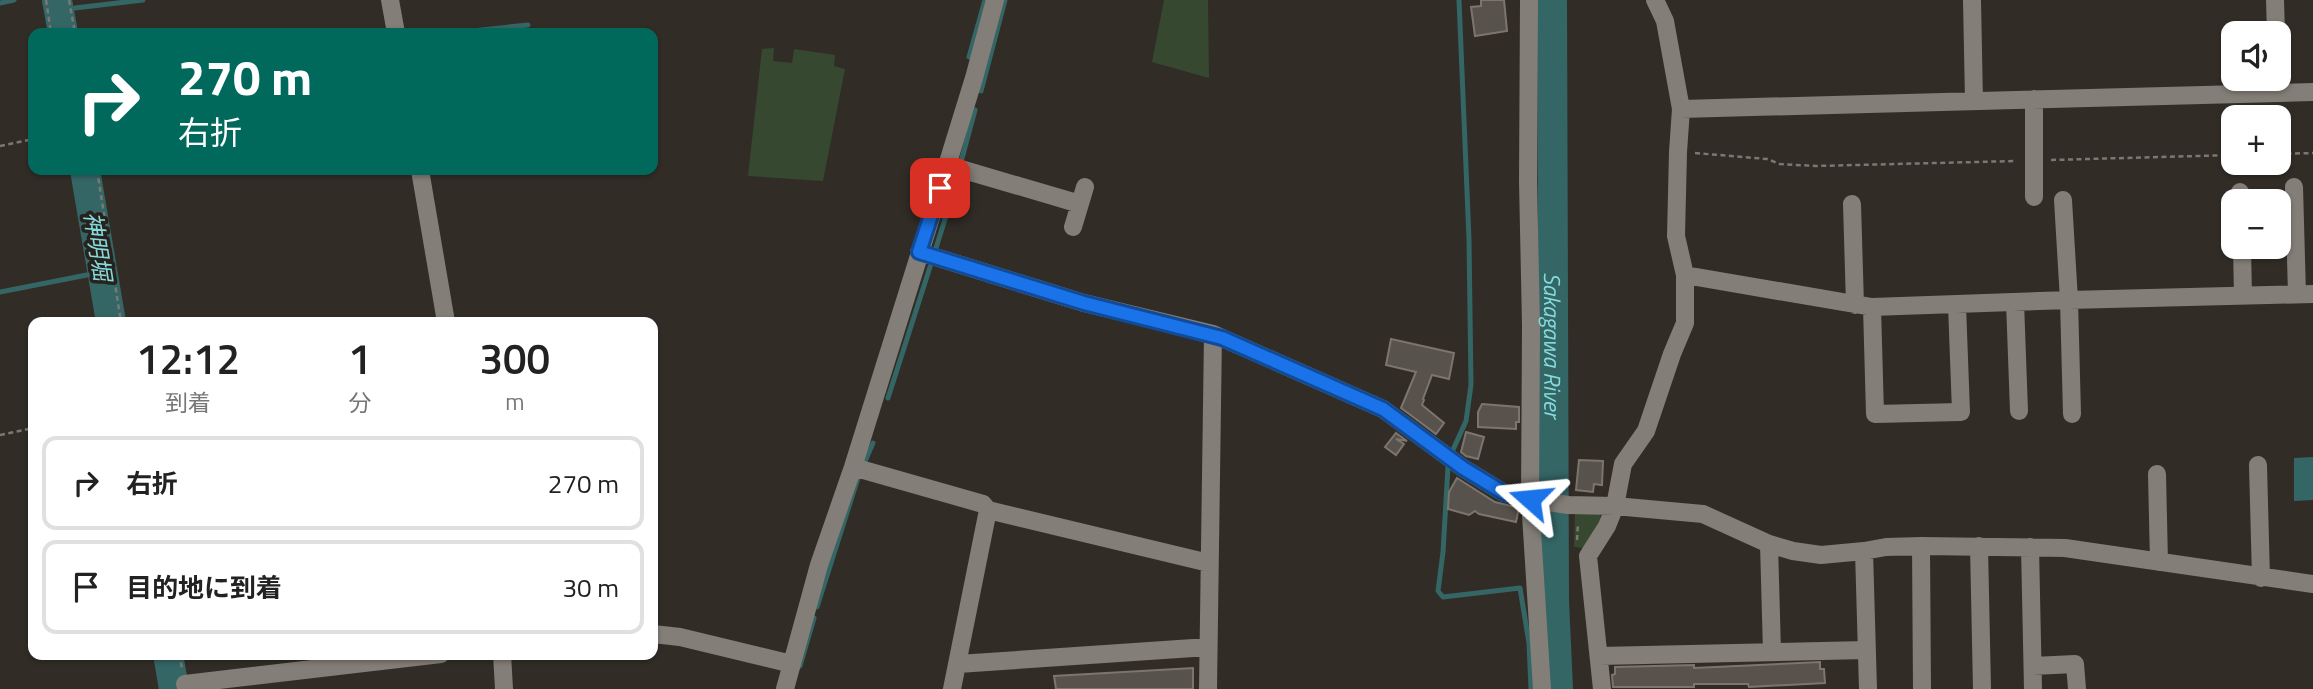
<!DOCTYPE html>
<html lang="ja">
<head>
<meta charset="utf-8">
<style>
  :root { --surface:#fff; --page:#f2f2f2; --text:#222; --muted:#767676; --line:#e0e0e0 }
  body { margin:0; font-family:"Titillium Web","Noto Sans JP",sans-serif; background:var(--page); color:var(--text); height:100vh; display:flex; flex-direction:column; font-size:26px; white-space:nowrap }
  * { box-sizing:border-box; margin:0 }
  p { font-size:23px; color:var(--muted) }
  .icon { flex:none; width:38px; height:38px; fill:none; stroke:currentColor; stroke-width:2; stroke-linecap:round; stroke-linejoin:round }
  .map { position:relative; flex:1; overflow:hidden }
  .drawer { position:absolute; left:28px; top:317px; width:630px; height:343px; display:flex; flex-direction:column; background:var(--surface); border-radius:14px; box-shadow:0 2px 5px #0004 }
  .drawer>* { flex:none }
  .guide { position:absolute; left:28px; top:28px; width:630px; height:147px; border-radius:14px; box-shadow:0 2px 5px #0004; background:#00695c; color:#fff; overflow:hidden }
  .tools { position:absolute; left:2221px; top:21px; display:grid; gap:14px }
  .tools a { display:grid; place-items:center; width:70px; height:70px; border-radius:14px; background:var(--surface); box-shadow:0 2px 5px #0004; font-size:35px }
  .pin { position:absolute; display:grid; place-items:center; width:60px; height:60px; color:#fff; margin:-30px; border-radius:14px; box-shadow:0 4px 10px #0006 }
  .me { position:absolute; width:77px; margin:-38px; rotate:288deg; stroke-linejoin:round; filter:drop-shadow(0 0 5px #0008) }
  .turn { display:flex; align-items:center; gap:24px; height:147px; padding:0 35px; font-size:32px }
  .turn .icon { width:91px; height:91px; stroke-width:2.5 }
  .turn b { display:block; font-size:49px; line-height:60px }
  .eta { display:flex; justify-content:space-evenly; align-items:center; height:119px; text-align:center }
  .eta b { font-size:42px; font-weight:600; line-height:49px }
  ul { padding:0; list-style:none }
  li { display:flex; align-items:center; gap:21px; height:94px; margin:0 14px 10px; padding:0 21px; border:4px solid var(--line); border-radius:14px }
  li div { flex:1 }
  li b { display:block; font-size:26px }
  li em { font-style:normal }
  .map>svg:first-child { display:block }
</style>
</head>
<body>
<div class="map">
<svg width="2313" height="689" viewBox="0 0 2313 689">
  <rect width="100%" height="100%" fill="#312c26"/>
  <path fill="#374831" d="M1164,0H1208L1209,78L1152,62Z
    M774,48L773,61L792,63L794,49L835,55L834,66L845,69L823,181L748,176L762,49Z
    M1575,512L1599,513L1601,519L1583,548L1574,547Z"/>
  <path fill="#346666" d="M2313,457V500L2294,501V458Z"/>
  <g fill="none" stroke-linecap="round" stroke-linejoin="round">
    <path stroke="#346666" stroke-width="5" d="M1459,0L1469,239L1471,385L1466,421L1452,452L1448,467L1443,552L1438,591L1443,597L1520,588L1529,643L1531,689
      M0,3L14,0
      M75,8L143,0
      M453,33L528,25
      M969,57L985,0
      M981,91L1005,0
      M961,162L975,110
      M948,209L956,176
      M936,248L946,216
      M0,292L102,272
      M888,398L930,267
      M863,466L873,443
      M817,607L858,478
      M800,666L814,618"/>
    <g stroke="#346666" stroke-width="30">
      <path d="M57,0L63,33"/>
      <path id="s1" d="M1552,0L1554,601L1558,689"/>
      <path d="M85,170L111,322"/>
      <path d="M168,654L174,689"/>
    </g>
  </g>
  <path fill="#58524c" stroke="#7b756e" stroke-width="2" d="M1481,0H1504L1507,31L1475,36L1471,7L1481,6Z
    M1391,339L1454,353L1449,379L1432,375L1423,399L1424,400L1422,405L1444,423L1436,434L1401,408L1416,372L1386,365Z
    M1482,404L1519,407V422H1516V429L1478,427V412Z
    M1466,432L1484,437L1478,459L1466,456L1461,452Z
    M1396,433L1407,441L1396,439L1404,444L1396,455L1385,447Z
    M1579,460L1603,461L1602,485L1594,484L1593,492L1576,490Z
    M1457,478L1495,502L1519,508L1516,522L1479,514L1475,511L1469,515L1448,509L1449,492Z
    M1820,662V669H1824L1825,683L1749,687L1748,684H1694V687H1613L1612,675L1615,674V667L1694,665V668Z
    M1193,668V689H1056L1054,676Z"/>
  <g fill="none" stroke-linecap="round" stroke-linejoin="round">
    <path stroke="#7b7772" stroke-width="2.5" stroke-dasharray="5 3.5" stroke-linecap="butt" d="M46,0L51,33
      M69,0L75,33
      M0,146L33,139
      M1695,153L1767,159L1780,164L1816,166L2016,161
      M2278,154L2313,153
      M2051,160L2233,155
      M97,170L121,322
      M0,435L33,428
      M1577,540L1578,523
      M179,654L182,668"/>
    <path stroke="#837e77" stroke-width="18" d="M390,0L396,33
      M1529,0L1528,181L1531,325L1530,499L1542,689
      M1972,0L1974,101
      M2275,0L2276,33
      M2034,99V197
      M1681,109L2313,92
      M947,165L1080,204
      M420,170L446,322
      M2294,187L2297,294
      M2240,192V201
      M2063,200L2069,300L2072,414
      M1852,204L1855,305
      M1073,227L1085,187
      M2242,247L2243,296
      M919,252L1084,303L1213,334L1383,409L1463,468L1504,493L1530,499L1568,505L1615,506L1703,514L1769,544L1793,551L1821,555L1864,551L1886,547L1921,546L2065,548L2313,584
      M1685,275L1872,307L2069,300L2313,294
      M2015,302L2019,411
      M1872,307L1875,414L1961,412L1957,305
      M2258,465L2261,578
      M853,467L983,504L988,510L1209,563
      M2157,474L2159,562
      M1769,544L1772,652
      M1921,546L1922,689
      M1979,546L1982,689
      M2030,547L2033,689
      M1864,551L1868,689
      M653,634L680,637L792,664
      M502,654L504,689
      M1599,656L1866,650
      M958,664L1208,647
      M2033,666L2075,664L2077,689
      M185,684L441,654
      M785,689L819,565L853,467L933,211L974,78L995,0
      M952,689L988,510
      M1208,689L1213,334
      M1602,689L1588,556L1607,526L1615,506L1623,464L1646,431L1672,354L1685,323V275L1676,236L1678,152L1681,109L1665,21L1655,0"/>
  </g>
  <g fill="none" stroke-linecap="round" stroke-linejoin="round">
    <g stroke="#114b97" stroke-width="18">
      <path id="route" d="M940,188L919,252L1084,303L1222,338L1383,409L1463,468L1504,493L1530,499"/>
    </g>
    <use href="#route" stroke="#1a73e8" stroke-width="12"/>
  </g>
  <g text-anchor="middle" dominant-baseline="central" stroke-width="7" stroke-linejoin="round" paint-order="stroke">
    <g font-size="23" font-style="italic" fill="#86dcdc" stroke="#27221d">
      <text transform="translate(98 246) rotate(81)">神明堀</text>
      <text stroke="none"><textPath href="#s1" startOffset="345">Sakagawa River</textPath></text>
    </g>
  </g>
</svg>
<div class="tools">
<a><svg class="icon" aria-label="sound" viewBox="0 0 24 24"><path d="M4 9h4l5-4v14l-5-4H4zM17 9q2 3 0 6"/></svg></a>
<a>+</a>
<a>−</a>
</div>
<div class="pin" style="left:940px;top:188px;background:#d93025"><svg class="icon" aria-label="arrive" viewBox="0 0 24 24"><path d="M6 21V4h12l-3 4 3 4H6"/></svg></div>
<svg class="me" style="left:1530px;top:499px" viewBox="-20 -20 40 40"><path d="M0-17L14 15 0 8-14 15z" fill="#1a73e8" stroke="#fff" stroke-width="4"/></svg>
<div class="guide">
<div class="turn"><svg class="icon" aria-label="right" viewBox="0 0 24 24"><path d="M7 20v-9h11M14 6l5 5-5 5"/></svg><div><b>270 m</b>右折</div></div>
</div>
<section class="drawer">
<div class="eta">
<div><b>12:12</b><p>到着</p></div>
<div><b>1</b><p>分</p></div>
<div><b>300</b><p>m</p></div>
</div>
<ul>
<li><svg class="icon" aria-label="right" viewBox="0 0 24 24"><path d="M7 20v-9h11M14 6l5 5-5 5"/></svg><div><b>右折</b></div><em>270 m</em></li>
<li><svg class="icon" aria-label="arrive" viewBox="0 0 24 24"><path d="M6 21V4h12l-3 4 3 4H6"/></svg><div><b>目的地に到着</b></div><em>30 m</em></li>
</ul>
</section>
</div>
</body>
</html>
